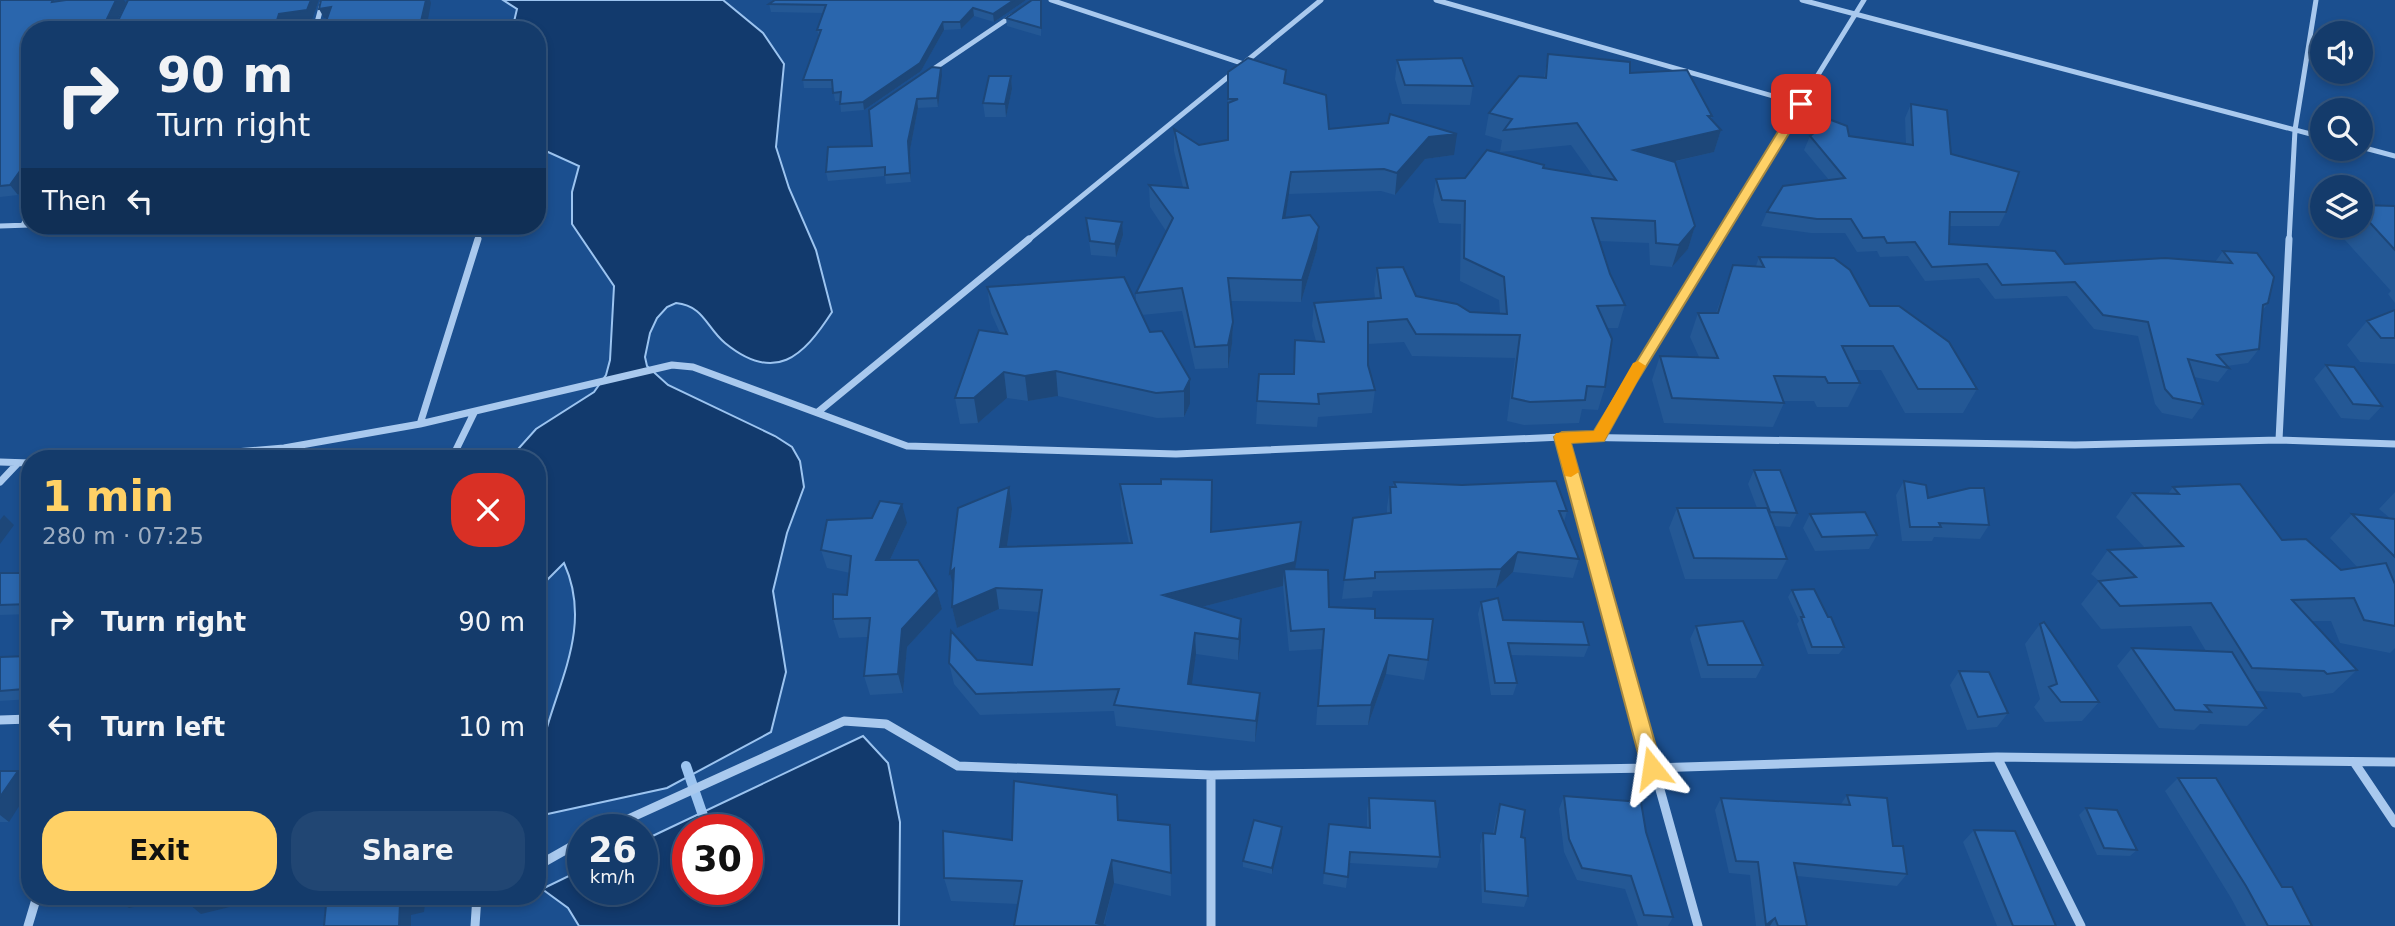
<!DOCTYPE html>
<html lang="en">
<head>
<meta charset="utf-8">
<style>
  :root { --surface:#143b6b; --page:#214673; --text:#f1f3f6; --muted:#9dadc1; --line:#33557e; --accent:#ffd166 }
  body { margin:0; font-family:"DejaVu Sans",sans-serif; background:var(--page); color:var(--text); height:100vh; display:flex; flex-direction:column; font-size:26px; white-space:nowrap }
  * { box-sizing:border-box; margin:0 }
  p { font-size:23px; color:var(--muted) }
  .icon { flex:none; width:38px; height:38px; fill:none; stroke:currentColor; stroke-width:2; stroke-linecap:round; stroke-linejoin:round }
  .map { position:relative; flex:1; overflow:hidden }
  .details { position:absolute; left:21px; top:450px; width:525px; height:455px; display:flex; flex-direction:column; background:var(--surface); border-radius:28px; box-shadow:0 4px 10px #0003,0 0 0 2px var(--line) }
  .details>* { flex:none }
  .banner { position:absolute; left:21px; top:21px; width:525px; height:214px; border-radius:28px; box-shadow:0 4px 10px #0003,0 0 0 2px var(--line); background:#143b6b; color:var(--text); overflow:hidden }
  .fabs { position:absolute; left:2310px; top:21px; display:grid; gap:14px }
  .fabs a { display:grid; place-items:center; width:63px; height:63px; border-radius:50%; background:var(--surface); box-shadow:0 4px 10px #0003,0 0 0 2px var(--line); font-size:35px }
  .speed { position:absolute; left:567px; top:814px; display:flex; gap:14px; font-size:35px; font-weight:700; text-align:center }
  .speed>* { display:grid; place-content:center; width:91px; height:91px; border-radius:50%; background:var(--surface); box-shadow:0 4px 10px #0003,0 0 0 2px var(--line); line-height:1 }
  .speed small { font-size:18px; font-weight:400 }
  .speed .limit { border:10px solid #d22; background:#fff; color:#111 }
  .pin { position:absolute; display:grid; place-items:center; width:60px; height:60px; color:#fff; margin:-30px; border-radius:14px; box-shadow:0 4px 10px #0006 }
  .me { position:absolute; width:77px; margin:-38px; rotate:345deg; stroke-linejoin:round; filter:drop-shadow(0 0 5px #0008) }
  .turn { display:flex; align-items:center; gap:24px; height:147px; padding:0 21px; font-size:32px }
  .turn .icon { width:91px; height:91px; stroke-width:2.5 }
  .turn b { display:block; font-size:49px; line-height:60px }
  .then { display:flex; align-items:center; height:66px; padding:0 21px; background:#0003; gap:14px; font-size:26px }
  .round { display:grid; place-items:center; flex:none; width:74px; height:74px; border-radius:28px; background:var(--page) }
  .summary { display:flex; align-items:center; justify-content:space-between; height:119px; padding:0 21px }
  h1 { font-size:42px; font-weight:700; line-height:52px; color:var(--accent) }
  .action { display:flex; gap:14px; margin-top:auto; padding:14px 21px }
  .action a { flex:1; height:80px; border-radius:28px; background:var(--accent); color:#111; font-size:28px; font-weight:700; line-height:80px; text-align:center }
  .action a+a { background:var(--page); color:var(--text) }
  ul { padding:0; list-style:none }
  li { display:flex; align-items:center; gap:21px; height:105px; padding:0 21px }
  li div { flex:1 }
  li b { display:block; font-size:26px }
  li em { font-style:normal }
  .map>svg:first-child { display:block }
</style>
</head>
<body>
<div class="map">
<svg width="2395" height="926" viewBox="0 0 2395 926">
  <rect width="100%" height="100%" fill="#1b4f8f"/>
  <path fill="#123a6d" stroke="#9cc4f0" stroke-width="2" fill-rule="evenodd" d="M503,0H723L763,33L784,64L776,147L789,188L816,250L832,312C803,357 775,384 725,343C706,327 704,306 676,303L667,307L657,318L650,333L645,357L647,366L668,385L775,436L792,447L800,461L804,487L787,533L773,591L786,672L771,732L667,788L543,815C542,795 537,769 541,750C555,686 594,629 564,563L537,590V458H510L536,429L594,392L606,375L610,360L614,286L572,224V192L579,166L537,147V30H512L517,9Z
    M863,736L888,763L900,822L899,926H579L568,908L542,889L583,869V889H642V841ZM688,830H747V889H688Z"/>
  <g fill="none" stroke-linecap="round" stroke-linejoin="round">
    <path stroke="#9cc4f0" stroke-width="10" d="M686,766L708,830"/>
    <path stroke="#a9c9ee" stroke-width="5" d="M1051,0L1244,64
      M1436,0L1801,104
      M1802,0L2322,137
      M315,30L323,0
      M1243,64L1321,0
      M929,72L1012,16
      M2361,147L2395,156
      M23,225L30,212
      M0,226L30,225
      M477,241L482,226
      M1027,241L1234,72
      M1716,241L1864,0
      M2289,241L2295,130L2316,0"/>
    <path stroke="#a9c9ee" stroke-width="7" d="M818,412L1029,239
      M420,424L478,239
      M1562,437L1592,544
      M1598,437L1717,239
      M2279,440L2289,239
      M163,458L284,448L420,424L672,365L693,367L907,446L1176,454L1562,437L2075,445L2279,440L2395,444
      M452,458L474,413
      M0,462L30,463
      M0,482L18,463"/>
    <path stroke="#a9c9ee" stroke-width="9" d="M1591,542L1698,926
      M0,720L30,719
      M1997,757L2081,926
      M2354,762L2395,823
      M1211,775V926
      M604,830L844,721L886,724L958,766L1211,775L1652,768L1997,757L2395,762
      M537,866L583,840
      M28,926L37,896
      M475,926L477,896"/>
  </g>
  <path fill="#245895" d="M0,0L126,3L116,23L128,0H319L312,20L284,24L282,30H30L18,195L0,197Z
    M1026,0L994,22L974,16L961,29L944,30L921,71L864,110L841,112L840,101H835L833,88H804L803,80L819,36L817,30L823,13L771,12L769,4Z
    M1042,0L1041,36L1007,26L1006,18Z
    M1548,54L1630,73L1712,116L1711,119L1721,130L1714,152L1673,162L1695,226L1688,249L1672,267L1650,265L1649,243L1599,241L1610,274L1625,305L1618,328H1607L1605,387L1598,410L1582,409L1579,423L1524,425L1507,421L1515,358L1412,356L1404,342L1368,344V365L1375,390L1372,413L1318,417L1317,427L1256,424L1259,374H1293L1295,340L1316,341L1312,326L1314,303L1375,298L1374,290L1377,268L1416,296L1470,312L1500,314L1499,300L1460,281L1461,224L1439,223L1433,201L1436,179L1465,178L1543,168L1593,176L1571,145L1500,152L1502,140L1485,135L1489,113L1544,78Z
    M1397,60L1473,86L1470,105L1402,104L1395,79Z
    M1228,72L1285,83L1329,129L1454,155L1425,159L1395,195L1381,191L1289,194L1285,217L1319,227L1317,249L1301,302L1230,301L1233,322L1232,344L1228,368L1195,369L1182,311L1142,315L1150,332L1162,331L1190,404L1184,417L1157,418L1058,396L1028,401L1007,398L978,423L960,424L955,398L1000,333L991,313L987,287L1136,303V293L1166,231L1150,207L1149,185L1183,187L1174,151V129L1199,145L1228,140Z
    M942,76L938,107L918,108L910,150L911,182L886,184L885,176L828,181L826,172L872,146L869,110Z
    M1011,76L1012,89L1006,117H985L983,103Z
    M1911,104L1951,154L2006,212L1999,226H1950L1949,244L2065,264L2215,262L2223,251L2268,303L2263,310L2259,349L2248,363L2227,366L2229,368L2218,382L2194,377L2203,404L2192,419L2162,413L2155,404L2138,336L2094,329L2067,296L1995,299L1979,278L1925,281L1908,256L1880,257L1877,251L1857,252L1845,233H1811L1761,226L1767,212L1829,180L1804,150L1810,136H1849L1906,144L1905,118Z
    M2361,205L2395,206V303L2388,294L2391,291L2335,229L2337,226H2361Z
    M1086,218L1123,235L1116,257L1091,255Z
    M1759,257L1870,306L1977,389L1963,413H1905L1881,370H1854L1860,383L1848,407H1817L1814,401H1783L1784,403L1773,427L1664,423L1652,380L1660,356L1699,357L1690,337L1698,313H1716L1733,265L1756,266Z
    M2395,310V364L2360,362L2347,345L2367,321Z
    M2326,365L2382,406L2369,420L2341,418L2314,379Z
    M1754,470L1797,513L1790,527L1774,526L1787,559L1777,579H1685L1669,528L1677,508H1757L1748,484Z
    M1904,481L1928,498L1989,525L1980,539L1934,537L1932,541H1902L1896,495Z
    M1394,482L1567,511L1564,522L1579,559L1573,578L1513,572L1496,588L1373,591L1372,597L1342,599L1353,518L1387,514V507L1390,487H1393Z
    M1120,484L1211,532L1299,543L1295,569L1329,607L1375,618L1428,660L1424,680L1386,674L1368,725H1316L1322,649L1289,651L1283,586L1202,607L1241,619L1238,660L1196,654L1191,684L1259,714L1255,742L1116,726L1114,711L980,715L954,684L949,663L977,660L1032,665L1039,612L999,609L957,628L952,607L1012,509L1007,547L1129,543L1121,506Z
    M2173,487L2282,540L2341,570L2358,568L2330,538L2352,514L2390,518L2379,509L2395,492V648L2390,653L2340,643L2331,621H2312L2357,670L2333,693L2303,697L2300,693L2256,691L2266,708L2247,726L2200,724L2194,730L2159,728L2117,666L2132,648L2206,651L2191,626L2101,629L2081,604L2099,581L2091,574L2108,550L2145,548L2116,517L2133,493L2168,494Z
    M1810,514L1877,535L1869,549L1815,551L1803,528Z
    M907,523L890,560L937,591L942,609L907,647L903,693L870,695L864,676L868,637L839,638L833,619L847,595L850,573L827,568L821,550Z
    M0,573H30V614L0,615Z
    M1792,590L1828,617L1844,647L1839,654H1808L1797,624L1799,621L1788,597Z
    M1481,602L1503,620L1589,645L1584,657L1511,655L1517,683L1513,695H1491L1478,614Z
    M2040,624L2099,702L2082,721L2045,722L2034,707L2040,699L2025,644Z
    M1696,626L1763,665L1756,678H1701L1690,639Z
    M30,656V699L0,701V657Z
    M1959,671L2008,713L1997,727L1967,730L1950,685Z
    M0,771L9,822H0Z
    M2178,778L2312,926H2246L2231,898L2165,791Z
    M1847,795L1893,846L1907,874L1897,886L1797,876L1807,926H1756L1750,875L1729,873L1715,810L1721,798L1841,804Z
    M1564,796L1646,832L1673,917L1668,926H1638L1625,889L1577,880L1564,852L1559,809Z
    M1369,798L1440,857L1437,868L1349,863L1346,888L1323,884L1327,835L1367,828V810Z
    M1500,804L1521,837L1528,896L1524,907L1482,903L1480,845L1483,833L1493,834L1496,816Z
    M2086,808L2137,850L2130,856L2097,855L2079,815Z
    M1119,820L1170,825L1171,896L1114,883L1104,925L1018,904L951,901L944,878L1012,840Z
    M1282,827L1272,874L1243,867V861Z
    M1974,830L2056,926H1997L1963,842Z"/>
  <path fill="#1d4779" d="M116,0H124L126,3L113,28L107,19Z
    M311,0H319L312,20L284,24L282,30H274L279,14Z
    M426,0H430L431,3L426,30H419Z
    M1014,0H1026L994,22L993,14Z
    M331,7L336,17L324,18L319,9Z
    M973,8L974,16L961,29L960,22Z
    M943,22L944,30L921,71L864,110L863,102Z
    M941,68L942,76L938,107L937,98Z
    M1011,76L1012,89L1006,117L1005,104Z
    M917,99L918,108L910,150L911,182L910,173L908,141Z
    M1721,130L1714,152L1628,172L1634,150Z
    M1457,134L1454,155L1425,159L1395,195L1397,173L1429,137Z
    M537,149L540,156L537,190Z
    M30,157V178L18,195L10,185Z
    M1291,172L1289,194L1282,240L1283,218Z
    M1122,222L1123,235L1116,257L1115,244Z
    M1695,226L1688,249L1672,267L1679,245Z
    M1319,227L1317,249L1301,302L1302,280Z
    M1233,322L1232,344L1228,368V345Z
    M1056,371L1058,396L1028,401L1025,376Z
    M1004,372L1007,398L978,423L974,398Z
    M1190,379V404L1184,417V391Z
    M1009,487L1012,509L1004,569L1000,547Z
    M902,504L907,523L881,579L876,560Z
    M4,515L14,525L0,544V520Z
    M1301,522L1299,543L1293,584L1284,569L1283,586L1163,617V595Z
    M1518,552L1513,572L1496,588L1501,569Z
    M954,569L955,595L950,573Z
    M996,588L999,609L957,628L952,607Z
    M937,591L942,609L907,647L903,693L898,674L902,629Z
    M1241,619V640L1238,660L1239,639Z
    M1195,633L1196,654L1189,705L1188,684Z
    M1389,655L1386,674L1368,725L1371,705Z
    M30,682V694L24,689Z
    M1260,693L1259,714L1255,742L1256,721Z
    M18,771L30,780V789L9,822L0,815V797Z
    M1282,827V833L1272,874V868Z
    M1112,860L1114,883L1103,926L1096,923Z
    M146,896H172V898L129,908L121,902Z
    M221,896H274L201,914L189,904Z
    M413,896H426L424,912L411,915V926H399L400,903Z
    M1775,918L1770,926H1765L1766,925Z"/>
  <path fill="#2a66ad" stroke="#1d4779" stroke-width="2" d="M0,0H53L52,2L66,0H116L107,19L111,25L117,23L128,0H311L307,10L279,14L274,30H30V157L10,185L0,186Z
    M321,0H426L419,30H323L331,7L319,9Z
    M775,0H1014L993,14L973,8L960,22H943L920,63L863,102L840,104L841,92L833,93L832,80H803L821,30H817L826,5L769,4Z
    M1032,0H1041V28L1006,18Z
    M1548,54L1630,62V73L1687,70L1712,116H1708L1721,130L1634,150L1675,162L1695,226L1679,245L1656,243L1655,221L1592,218L1610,274L1625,305L1597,306L1612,339L1605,387L1587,386L1585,400L1530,402L1512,398L1520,335L1416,334L1407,319L1368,322V365L1375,390L1318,394L1319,404L1257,401L1259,374H1294L1295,340L1324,342L1314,303L1381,298L1377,268L1403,267L1416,296L1457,304L1470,312L1507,314L1504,277L1464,258L1465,201L1442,200L1436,179L1465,178L1487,150L1544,165L1543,168L1616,180L1577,123L1504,130L1512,119L1489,113L1519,76L1546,78Z
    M1248,58L1286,70L1284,83L1326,95L1329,129L1388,123L1390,114L1457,134L1429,137L1397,173L1384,169L1291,172L1283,218L1310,215L1319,227L1302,280L1228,278L1233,322L1228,345L1195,347L1182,288L1136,293L1173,218L1149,185L1188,188L1174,129L1199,145L1228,140V103L1238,99H1228V72Z
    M1462,58L1473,86L1405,85L1397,60Z
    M932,67L941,68L937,98L917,99L908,141L910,173L885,175V167L826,172L828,147L872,146L869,110Z
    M989,76H1011L1005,104L983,103Z
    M1911,104L1947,110L1951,154L2019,172L2006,212H1950L1949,244L2055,251L2065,264L2165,258L2232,263L2223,251L2257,253L2274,277L2268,303L2263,305L2259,349L2217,355L2229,368L2188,359L2203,404L2173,398L2165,389L2148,322L2103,315L2075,282L2002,285L1987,264L1932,267L1915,242L1887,243L1884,237L1863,238L1851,219H1817L1767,212L1783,186L1845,178L1810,136L1831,120L1847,126L1849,136L1913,145Z
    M2361,205L2395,206V250L2361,213Z
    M1086,218L1122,222L1115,244L1090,241Z
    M1759,257L1834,258L1850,270L1870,306H1899L1949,342L1977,389H1918L1893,346H1842L1860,383H1828L1825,377L1774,376L1784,403L1672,398L1660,356L1718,358L1698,313H1718L1733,265L1764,267Z
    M1124,277L1150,332L1162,331L1190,379L1184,391L1156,393L1056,371L1025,376L1004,372L974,398H955L979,330L1007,334L987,287Z
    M2395,310V338H2381L2367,321Z
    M2326,365L2354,367L2382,406L2353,404Z
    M1754,470H1780L1797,513L1770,512Z
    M1161,479L1212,480L1211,532L1301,522L1295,562L1163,595L1241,619L1239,639L1195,633L1188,684L1260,693L1256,721L1114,705L1119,689L976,694L949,663L951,631L977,660L1032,665L1042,590L996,588L952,607L954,569L950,573L958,508L1009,487L1000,547L1132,543L1120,484H1161Z
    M1556,481L1567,511H1559L1579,559L1518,552L1501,569L1375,572V578L1344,580L1353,518L1391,513L1390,487H1396L1394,482L1462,485Z
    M1904,481L1926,485L1928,498L1970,488H1984L1989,525L1939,523L1941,527H1910Z
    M2240,484L2282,540L2306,539L2341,570L2386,563L2395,584V626L2364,620L2354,598L2292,600L2357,670L2327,674L2324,671L2252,668L2211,603L2120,606L2099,581L2136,577L2108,550L2183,546L2133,493L2179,494L2173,487Z
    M880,501L902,504L876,560H918L937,591L902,629L898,674L864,676L870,618L833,619V594L847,595L851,556L821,550L827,520L872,518Z
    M1677,508H1767L1787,559L1694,558Z
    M1865,512L1877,535L1822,537L1810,514Z
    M2352,514L2395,519V557Z
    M1284,569L1328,570L1329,607L1375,609V618L1433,619L1428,660L1389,655L1371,705L1318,706L1324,629L1291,631Z
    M0,573H30V604L0,605Z
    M1814,589L1828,617H1831L1844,647H1812L1801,617H1804L1792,590Z
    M1498,598L1503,620L1583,622L1589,645L1508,643L1517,683H1495L1481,602Z
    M1743,621L1763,665H1708L1696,626Z
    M2044,622L2099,702H2061L2049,687L2057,684L2040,624Z
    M2132,648L2232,652L2266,708L2205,705L2211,712L2175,710Z
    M30,656V682L24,689L0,691V657Z
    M1959,671L1989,672L2008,713L1978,717Z
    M0,771H18L0,797Z
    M2178,778H2216L2282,887H2292L2312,926H2268L2246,886Z
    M1014,781L1117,795L1118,820L1170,825L1171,873L1112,860L1096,923L1106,926H1014L1022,881L944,878L943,831L1012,840Z
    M1847,795L1887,798L1893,846H1903L1907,874L1794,863L1807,926H1778L1775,918L1766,925L1758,862L1736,861L1721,798L1850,805Z
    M1564,796L1641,802L1646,832L1673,917L1644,915L1631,876L1582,868L1569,839Z
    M1369,798L1435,801L1440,857L1350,852L1348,877L1324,873L1329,824L1370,828Z
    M1500,804L1525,810L1521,837L1525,838L1528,896L1485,891L1483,833L1495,834Z
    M2086,808L2117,810L2137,850L2104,848Z
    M1254,820L1282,827L1272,868L1243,861Z
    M1974,830L2015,831L2056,926H2013Z
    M121,896H146L121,902Z
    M190,896H221L189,904Z
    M357,896H413V900L400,903L399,926H324L326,905Z"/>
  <path fill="#ffd166" stroke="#a68842" stroke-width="2" d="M1801,101L1807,104L1636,383L1604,441L1571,443L1662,768L1659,774L1652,777L1645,774L1642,768L1554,437L1562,432L1594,431L1795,104Z"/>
  <path fill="#f59e0b" d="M1638,361L1646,366L1604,441L1571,443L1579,472L1571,477L1565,476L1554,437L1556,433L1594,431L1633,363Z"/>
</svg>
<div class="fabs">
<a><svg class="icon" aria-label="sound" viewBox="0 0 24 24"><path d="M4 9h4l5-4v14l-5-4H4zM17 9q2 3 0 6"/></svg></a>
<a><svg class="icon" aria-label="search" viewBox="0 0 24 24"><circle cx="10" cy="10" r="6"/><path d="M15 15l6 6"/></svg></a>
<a><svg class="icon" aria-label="layers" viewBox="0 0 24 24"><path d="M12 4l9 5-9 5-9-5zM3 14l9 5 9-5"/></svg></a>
</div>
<div class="speed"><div>26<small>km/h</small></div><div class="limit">30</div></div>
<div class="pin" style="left:1801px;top:104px;background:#d93025"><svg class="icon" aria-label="arrive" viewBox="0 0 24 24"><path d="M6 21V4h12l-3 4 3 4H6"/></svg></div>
<svg class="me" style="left:1652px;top:768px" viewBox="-20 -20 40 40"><path d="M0-17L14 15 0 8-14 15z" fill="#ffd166" stroke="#fff" stroke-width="4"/></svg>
<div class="banner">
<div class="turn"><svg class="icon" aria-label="right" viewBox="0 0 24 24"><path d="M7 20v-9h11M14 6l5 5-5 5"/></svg><div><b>90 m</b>Turn right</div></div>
<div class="then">Then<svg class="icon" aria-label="left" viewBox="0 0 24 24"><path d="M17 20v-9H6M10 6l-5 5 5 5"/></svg></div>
</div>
<section class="details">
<div class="summary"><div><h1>1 min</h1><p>280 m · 07:25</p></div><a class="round" style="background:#d93025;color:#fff"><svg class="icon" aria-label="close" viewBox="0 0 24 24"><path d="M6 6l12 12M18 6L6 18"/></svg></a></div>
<ul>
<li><svg class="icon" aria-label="right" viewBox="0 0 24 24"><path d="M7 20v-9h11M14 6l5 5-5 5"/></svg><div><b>Turn right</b></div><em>90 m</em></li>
<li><svg class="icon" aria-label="left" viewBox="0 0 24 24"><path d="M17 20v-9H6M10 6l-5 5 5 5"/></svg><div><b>Turn left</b></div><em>10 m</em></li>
</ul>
<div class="action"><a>Exit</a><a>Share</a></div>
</section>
</div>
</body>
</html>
